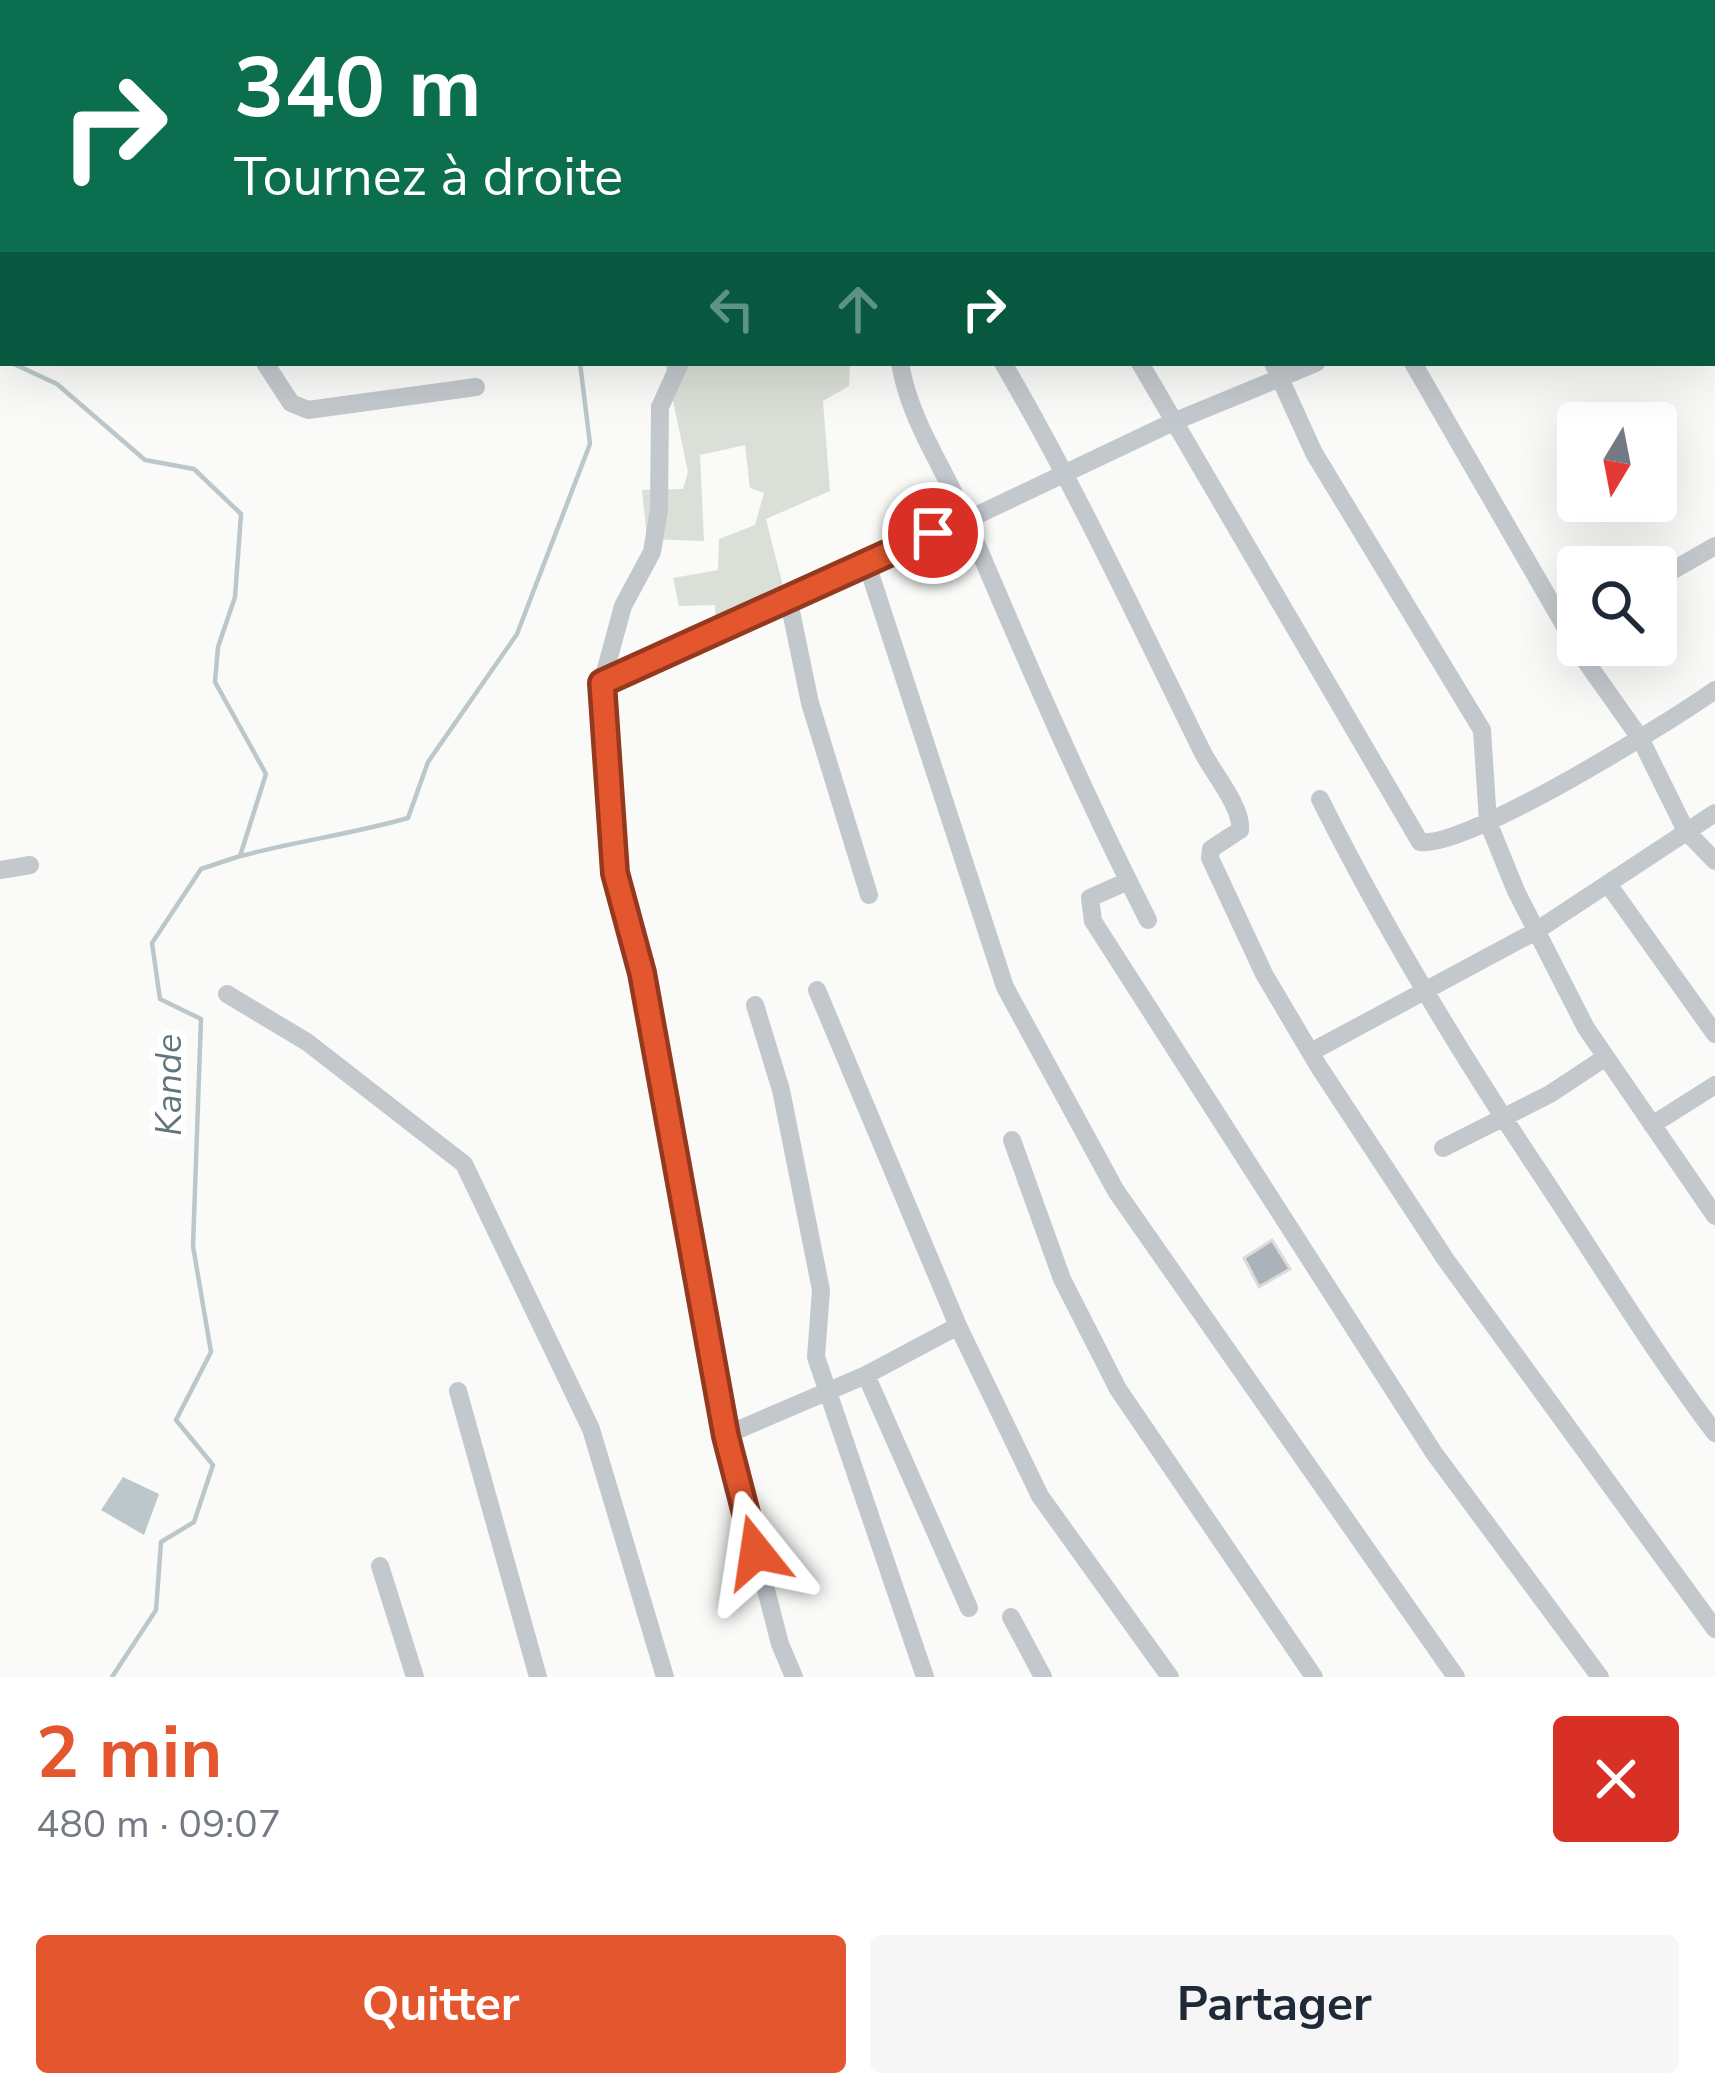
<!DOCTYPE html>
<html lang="fr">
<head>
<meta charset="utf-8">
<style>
  :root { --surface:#fff; --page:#f6f6f7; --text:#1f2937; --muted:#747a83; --accent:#e4572e }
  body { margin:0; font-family:"Nunito Sans",sans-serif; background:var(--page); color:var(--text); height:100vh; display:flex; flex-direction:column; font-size:45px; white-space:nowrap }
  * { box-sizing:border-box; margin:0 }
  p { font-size:39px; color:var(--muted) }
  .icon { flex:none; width:66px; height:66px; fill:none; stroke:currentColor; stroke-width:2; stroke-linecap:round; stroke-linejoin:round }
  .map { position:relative; height:1677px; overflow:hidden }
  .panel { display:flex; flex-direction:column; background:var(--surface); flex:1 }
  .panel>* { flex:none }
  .guide { position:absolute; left:0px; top:0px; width:1716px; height:366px; box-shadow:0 12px 48px #0002; background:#0b6e4f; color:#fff; overflow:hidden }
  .needle { width:78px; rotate:190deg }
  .fabs { position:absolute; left:1557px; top:402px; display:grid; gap:24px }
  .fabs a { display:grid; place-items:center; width:120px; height:120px; border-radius:12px; background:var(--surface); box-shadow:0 12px 48px #0002; font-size:60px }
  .pin { position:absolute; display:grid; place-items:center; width:102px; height:102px; color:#fff; margin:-51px; border:6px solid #fff; border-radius:50%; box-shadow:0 3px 12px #0007 }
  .me { position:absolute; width:132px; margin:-66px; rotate:345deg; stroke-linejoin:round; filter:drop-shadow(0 0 9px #0008) }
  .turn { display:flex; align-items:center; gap:42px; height:252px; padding:0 36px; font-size:54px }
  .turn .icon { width:156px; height:156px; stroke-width:2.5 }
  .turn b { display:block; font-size:84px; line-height:102px }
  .lanes { display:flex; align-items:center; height:114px; padding:0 36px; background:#0003; justify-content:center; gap:60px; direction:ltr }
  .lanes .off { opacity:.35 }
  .round { display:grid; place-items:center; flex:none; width:126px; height:126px; border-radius:12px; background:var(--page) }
  .summary { display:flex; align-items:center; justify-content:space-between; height:204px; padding:0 36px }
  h1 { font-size:72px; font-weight:700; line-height:90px; color:var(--accent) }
  .primary-button { display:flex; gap:24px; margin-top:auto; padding:24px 36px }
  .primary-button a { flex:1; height:138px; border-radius:12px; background:var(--accent); color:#fff; font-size:48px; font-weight:700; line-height:138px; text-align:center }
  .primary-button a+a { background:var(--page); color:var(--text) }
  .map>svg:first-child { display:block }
</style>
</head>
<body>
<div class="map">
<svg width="1715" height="1677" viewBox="0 0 1715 1677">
  <rect width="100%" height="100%" fill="#fafaf8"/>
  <path fill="#dadfd7" d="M665,363H850L849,386L823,401L830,491L766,519L785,594L716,632L715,605L679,606L673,578L718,570L719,539L755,525L764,493L750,488L745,445L700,455L704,541L647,539L642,490L683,489L688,472Z"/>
  <path fill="#bbc7cb" d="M123,1477L159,1494L144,1535L101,1510Z"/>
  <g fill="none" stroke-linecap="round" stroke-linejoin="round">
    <path stroke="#bbc7cb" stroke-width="4.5" d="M0,358L3,359
      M12,363L57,384L145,460L194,469L241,514L235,597L218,647L215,682L266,774L240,856L201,869L152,943L160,999L201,1019L193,1246L211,1352L176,1420L213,1465L194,1522L161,1542L156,1610L112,1677
      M241,856C297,841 352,834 408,818L428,762L517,634L590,444L580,363"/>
  </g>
  <path fill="#aab3b9" stroke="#dcdcda" stroke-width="3" d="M1272,1240L1290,1269L1259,1287L1244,1258Z"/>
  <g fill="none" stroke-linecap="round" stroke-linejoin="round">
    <path stroke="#c3c8cc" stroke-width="18" d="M98,0L99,3
      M486,0L487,3
      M833,0L835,3
      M950,0L951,3
      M1082,0L1083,3
      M1394,0L1397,3
      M165,3L175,0
      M1210,3L1214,0
      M1372,3L1375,0
      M1419,3L1421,0
      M1658,3L1660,0
      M0,65L3,64
      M1713,130L1715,128
      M0,243L3,242
      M1713,315L1715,317
      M265,363L291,403L308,410L476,387
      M680,363L660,407L659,509L652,552L623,606L602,683L615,873L642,973L726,1435L780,1644L794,1677
      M900,363C910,423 945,468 968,524C1025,658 1082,790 1148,920
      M1003,363C1076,488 1137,619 1201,749C1211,771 1243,807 1240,830L1211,849L1210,858L1264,974L1319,1067L1446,1260L1715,1629
      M1140,363L1420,842C1466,849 1670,722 1715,690
      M1273,363L1314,453L1482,730L1488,822L1516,891L1586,1028L1715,1216
      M1413,363L1582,656L1640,738L1686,831L1715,861
      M868,567L1005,987L1116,1191L1456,1677
      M1656,580L1715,546
      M788,597L810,703L869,895
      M602,683L868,567L1173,422L1316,363
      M1320,799C1385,929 1461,1055 1542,1176C1599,1262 1652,1350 1715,1433
      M0,870L30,865
      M1128,881L1090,898L1093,921L1434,1453L1600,1677
      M1608,884L1715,1034
      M817,990L958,1326L1040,1496L1170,1677
      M227,994L307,1042L464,1164L591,1429L665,1677
      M755,1005L781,1090L821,1290L816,1357L925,1677
      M1311,1052L1536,931L1715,813
      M1652,1125L1715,1085
      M1012,1140L1062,1279L1118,1389L1314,1677
      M1443,1148L1550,1094L1606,1057
      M866,1375L969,1608
      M458,1391L538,1677
      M726,1435L866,1375L958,1326
      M380,1566L415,1677
      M1011,1617L1043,1677"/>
  </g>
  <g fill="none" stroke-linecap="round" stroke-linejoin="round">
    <g stroke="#94391e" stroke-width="30">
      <path id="route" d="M756,1552L726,1436L642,973L615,873L602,683L933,533"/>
    </g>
    <use href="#route" stroke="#e4572e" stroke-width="21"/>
  </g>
  <g text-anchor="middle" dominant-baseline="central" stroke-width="12" stroke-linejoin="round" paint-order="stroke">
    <g font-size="36" font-style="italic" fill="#60757c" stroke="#fff">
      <text transform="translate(169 1085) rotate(-90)">Kande</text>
    </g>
  </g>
</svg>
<div class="fabs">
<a><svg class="needle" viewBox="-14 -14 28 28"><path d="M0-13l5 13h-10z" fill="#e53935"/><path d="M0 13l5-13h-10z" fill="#747a83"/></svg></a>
<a><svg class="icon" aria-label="search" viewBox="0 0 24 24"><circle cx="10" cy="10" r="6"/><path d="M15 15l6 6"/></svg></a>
</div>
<div class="pin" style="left:933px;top:533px;background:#d93025"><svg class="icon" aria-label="arrive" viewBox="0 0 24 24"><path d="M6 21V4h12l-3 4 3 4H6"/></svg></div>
<svg class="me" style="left:756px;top:1552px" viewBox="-20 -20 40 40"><path d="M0-17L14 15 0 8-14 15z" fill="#e4572e" stroke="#fff" stroke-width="4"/></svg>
<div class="guide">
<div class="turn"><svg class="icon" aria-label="right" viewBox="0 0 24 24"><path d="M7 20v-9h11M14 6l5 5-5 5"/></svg><div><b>340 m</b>Tournez à droite</div></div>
<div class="lanes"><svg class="icon off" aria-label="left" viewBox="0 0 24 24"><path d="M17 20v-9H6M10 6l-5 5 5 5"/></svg><svg class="icon off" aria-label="ahead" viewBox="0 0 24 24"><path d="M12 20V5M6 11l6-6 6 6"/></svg><svg class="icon" aria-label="right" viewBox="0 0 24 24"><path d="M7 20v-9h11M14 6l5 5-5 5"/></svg></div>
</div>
</div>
<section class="panel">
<div class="summary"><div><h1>2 min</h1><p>480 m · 09:07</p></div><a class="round" style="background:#d93025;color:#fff"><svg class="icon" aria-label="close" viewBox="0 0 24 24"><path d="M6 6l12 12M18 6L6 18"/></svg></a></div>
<div class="primary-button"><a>Quitter</a><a>Partager</a></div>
</section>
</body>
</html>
